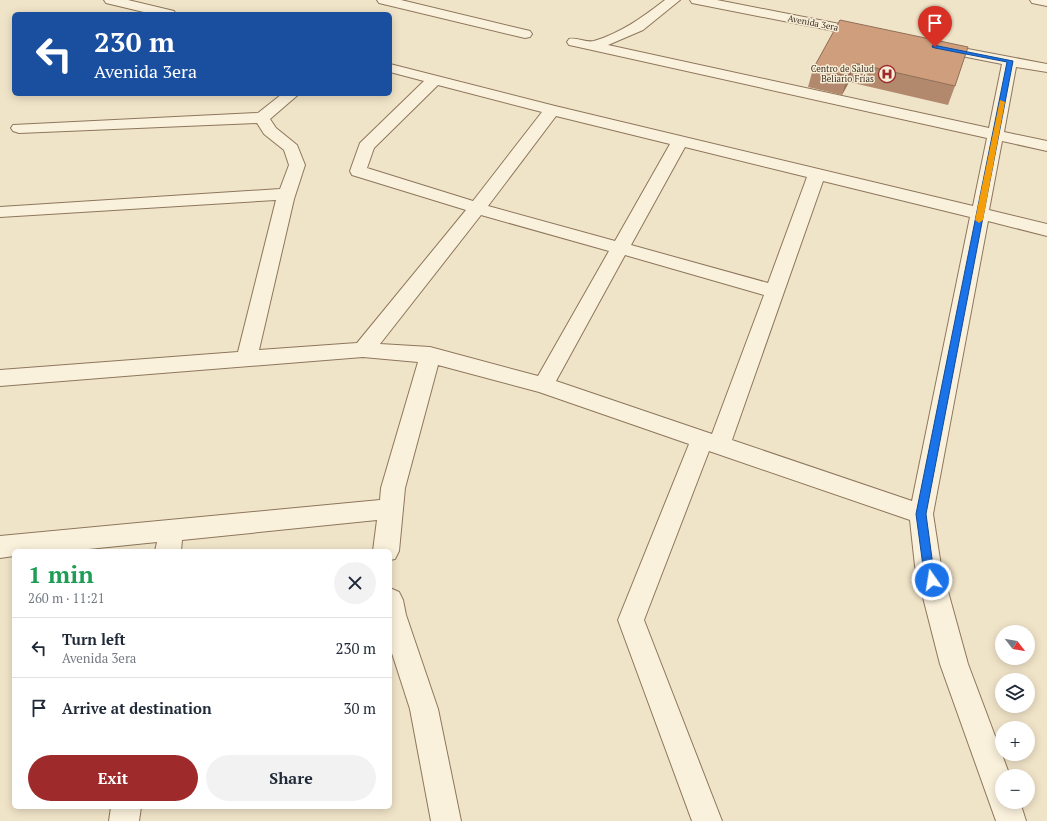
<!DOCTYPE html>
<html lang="en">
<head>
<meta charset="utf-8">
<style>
  :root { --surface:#fff; --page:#f2f2f3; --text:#1f2937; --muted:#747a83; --line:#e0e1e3; --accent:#9e2a2b }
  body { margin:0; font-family:"PT Serif",serif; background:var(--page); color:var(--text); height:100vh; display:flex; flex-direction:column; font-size:15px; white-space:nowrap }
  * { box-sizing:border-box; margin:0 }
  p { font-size:13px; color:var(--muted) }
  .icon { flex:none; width:22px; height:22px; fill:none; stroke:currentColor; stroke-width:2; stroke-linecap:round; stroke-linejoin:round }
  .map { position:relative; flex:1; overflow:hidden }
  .sheet { position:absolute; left:12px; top:549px; width:380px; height:260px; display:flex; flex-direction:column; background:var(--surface); border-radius:6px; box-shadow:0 2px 10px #0003 }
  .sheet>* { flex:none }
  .top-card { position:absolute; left:12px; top:12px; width:380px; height:84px; border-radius:6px; box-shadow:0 2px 10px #0003; background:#1a4fa0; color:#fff; overflow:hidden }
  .needle { width:26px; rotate:121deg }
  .tools { position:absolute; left:995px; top:625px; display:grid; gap:8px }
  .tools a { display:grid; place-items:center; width:40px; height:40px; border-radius:50%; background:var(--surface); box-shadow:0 2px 10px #0003; font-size:20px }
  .pin { position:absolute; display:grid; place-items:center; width:34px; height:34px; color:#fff; margin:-41px -17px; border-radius:50% 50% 50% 0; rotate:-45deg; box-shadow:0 0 4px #0007 }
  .pin .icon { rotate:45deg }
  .me { position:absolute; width:44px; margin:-22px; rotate:347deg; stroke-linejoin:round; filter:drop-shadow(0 0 3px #0008) }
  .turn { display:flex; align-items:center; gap:14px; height:84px; padding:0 16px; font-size:18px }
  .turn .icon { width:52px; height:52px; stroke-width:2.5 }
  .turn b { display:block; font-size:28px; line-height:34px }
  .round { display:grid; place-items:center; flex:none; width:42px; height:42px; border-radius:21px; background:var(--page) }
  .head { display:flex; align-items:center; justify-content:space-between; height:68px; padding:0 16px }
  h1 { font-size:24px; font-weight:800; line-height:30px; color:#1e9e55 }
  .primary-button { display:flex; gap:8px; margin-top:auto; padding:8px 16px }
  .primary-button a { flex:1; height:46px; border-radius:24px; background:var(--accent); color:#fff; font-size:16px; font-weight:800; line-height:46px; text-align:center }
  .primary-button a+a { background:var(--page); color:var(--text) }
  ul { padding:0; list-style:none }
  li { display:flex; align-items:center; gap:12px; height:60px; padding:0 16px; border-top:1px solid var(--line) }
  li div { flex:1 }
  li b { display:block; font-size:15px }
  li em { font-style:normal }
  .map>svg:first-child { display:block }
</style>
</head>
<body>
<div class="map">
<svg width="1047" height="821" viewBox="0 0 1047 821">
  <rect width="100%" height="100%" fill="#f0e4c8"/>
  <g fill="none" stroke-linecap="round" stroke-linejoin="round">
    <g stroke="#8d765c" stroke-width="2">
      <path id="minor" d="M104,0H128L174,11L176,14H152L106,3Z
        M377,0H401L530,31L532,34L530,37L525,38L379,3Z
        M665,0H680L643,30L608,45L989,128L1002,64L931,50L929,47L931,44L936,43L1047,64V72L1016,67L1004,132L1047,141V151L1002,141L989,210L1047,224V236L988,221L933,514L941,566L968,664L1010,776H1002V802H1020L1026,821H996L940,664L915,566L910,520L709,451L644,620L722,821H692L618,620L689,444L539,392L438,365L405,488L399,551L395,559L390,560V551H373L377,520L182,540L181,551H155L157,542L69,551H14V556L0,558V536L380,500L381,488L418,362L363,357L0,386V370L238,352L276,200L0,217V207L280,189L289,165L284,150L264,134L257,123L19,133L13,131L11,128L13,125L258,113L282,94H299L270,119L276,128L297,145L305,165L294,199L259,350L357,343L466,210L352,175L350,171L360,143L424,81L390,72V64L555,106L973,206L987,138L574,46L569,45L567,42L569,39C577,37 586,43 594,41C621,33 643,17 665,0ZM438,85L542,112L473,201L367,168L374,148ZM556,116L670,144L615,241L488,206ZM685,147L807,177L768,283L631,245ZM823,181L970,217L912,501L732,440ZM481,215L609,251L538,376L430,347L380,344ZM625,255L764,295L712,434L556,381Z
        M690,0H717L865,29L870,30L872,33L870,36L865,37L697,4L692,3Z
        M1030,0H1047V6L1032,3Z
        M390,588L399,592L403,600L406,615L438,709L461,821H431L410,709L390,647Z
        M111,807H141L139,821H109Z"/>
    </g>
    <use href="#minor" fill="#faf1dc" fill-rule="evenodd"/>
  </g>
  <path fill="#b2896c" d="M840,20L955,86L948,105L849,82L842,95L808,87L813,69Z"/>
  <path fill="#916f58" d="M854,63L849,82L842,95L848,76Z"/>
  <path fill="#cf9f7d" stroke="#916f58" d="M840,20L968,47L955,86L854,63L848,76L813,69Z"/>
  <path fill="#1a73e8" stroke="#114b97" d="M933,45L1013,61L926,514L933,566L937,580L935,583L932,584L928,583L923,566L916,514L1007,62L935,48L932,47Z"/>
  <path fill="#f59e0b" d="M1000,100L1005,102L983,220L979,223L975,220Z"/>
  <defs>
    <g id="hospital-ring" transform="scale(0.9)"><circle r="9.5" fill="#f7eed8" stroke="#9e2a2b" stroke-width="1.5"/><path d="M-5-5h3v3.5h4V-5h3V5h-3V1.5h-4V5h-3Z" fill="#9e2a2b"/></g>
  </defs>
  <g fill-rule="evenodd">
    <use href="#hospital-ring" x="887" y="74"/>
  </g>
  <g text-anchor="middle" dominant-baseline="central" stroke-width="3" stroke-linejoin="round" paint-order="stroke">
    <g font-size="9" fill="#3d2e20" stroke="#f7eed8">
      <text transform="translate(813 23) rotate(11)">Avenida 3era</text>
    </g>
    <g font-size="9" fill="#3d2e20" stroke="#f7eed8" text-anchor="end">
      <text x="874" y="69">Centro de Salud<tspan x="874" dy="10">Beliario Frías</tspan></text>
    </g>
  </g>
</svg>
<div class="tools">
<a><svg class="needle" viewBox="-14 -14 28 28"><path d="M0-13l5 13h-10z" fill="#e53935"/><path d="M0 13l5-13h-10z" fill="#747a83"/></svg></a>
<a><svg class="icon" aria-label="layers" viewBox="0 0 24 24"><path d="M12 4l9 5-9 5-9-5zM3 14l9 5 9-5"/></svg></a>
<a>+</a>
<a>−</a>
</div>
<div class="pin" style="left:935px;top:47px;background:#d93025"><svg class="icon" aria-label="arrive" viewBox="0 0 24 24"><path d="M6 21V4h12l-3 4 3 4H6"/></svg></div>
<svg class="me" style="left:932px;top:580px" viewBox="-20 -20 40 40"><circle r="17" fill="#1a73e8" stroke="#fff" stroke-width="3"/><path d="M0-11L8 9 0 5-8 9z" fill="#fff"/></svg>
<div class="top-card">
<div class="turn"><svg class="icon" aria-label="left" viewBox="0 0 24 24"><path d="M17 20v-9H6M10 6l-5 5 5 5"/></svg><div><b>230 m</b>Avenida 3era</div></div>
</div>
<section class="sheet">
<div class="head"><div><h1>1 min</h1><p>260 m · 11:21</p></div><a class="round"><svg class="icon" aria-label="close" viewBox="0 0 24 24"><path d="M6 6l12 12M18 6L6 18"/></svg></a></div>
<ul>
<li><svg class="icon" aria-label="left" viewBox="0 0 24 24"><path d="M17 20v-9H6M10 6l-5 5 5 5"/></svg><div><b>Turn left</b><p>Avenida 3era</p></div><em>230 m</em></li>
<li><svg class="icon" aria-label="arrive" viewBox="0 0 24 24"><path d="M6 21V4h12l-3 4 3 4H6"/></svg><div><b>Arrive at destination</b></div><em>30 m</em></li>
</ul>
<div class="primary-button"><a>Exit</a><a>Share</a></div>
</section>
</div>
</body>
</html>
